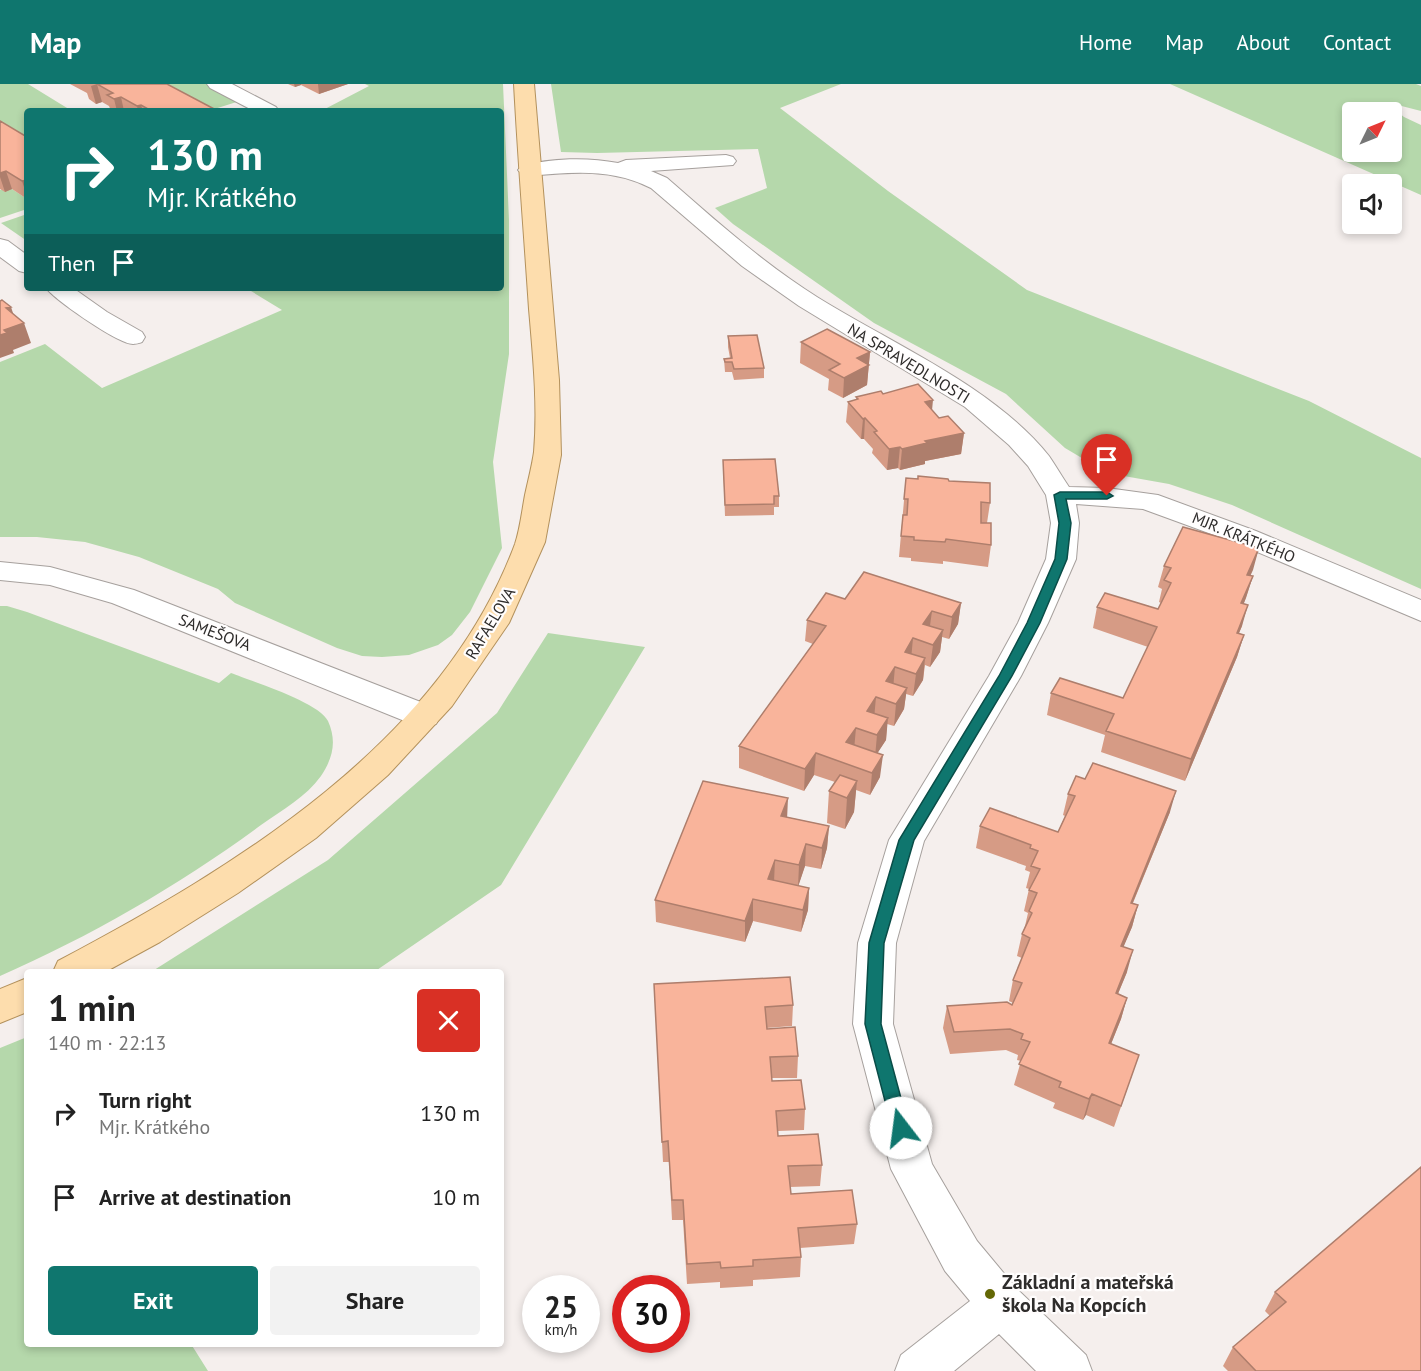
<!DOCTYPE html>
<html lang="en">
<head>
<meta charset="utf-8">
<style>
  :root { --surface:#fff; --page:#f2f2f2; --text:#222; --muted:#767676; --accent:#0f766e }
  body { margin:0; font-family:"PT Sans",sans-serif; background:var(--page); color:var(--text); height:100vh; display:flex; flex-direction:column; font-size:22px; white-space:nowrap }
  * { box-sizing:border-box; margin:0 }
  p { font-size:20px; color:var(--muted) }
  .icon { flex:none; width:33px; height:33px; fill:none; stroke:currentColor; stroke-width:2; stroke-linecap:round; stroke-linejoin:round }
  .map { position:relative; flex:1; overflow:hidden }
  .panel { position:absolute; left:24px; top:885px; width:480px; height:378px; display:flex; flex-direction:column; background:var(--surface); border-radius:6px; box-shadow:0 3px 9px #0003 }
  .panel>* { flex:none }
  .hud { position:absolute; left:24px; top:24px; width:480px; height:183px; border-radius:6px; box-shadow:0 3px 9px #0003; background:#0f766e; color:#fff; overflow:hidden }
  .needle { width:39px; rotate:47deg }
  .fabs { position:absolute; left:1342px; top:18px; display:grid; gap:12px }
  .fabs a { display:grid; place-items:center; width:60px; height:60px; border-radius:6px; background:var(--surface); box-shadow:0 3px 9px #0003; font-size:30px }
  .speed { position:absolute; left:522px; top:1191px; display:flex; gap:12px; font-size:30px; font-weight:700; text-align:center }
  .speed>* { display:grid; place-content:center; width:78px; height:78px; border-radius:50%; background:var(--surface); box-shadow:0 3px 9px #0003; line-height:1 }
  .speed small { font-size:15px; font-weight:400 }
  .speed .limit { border:9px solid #d22; background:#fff; color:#111 }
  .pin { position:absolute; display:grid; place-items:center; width:51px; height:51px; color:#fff; margin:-62px -26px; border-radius:50% 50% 50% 0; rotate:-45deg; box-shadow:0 0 6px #0007 }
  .pin .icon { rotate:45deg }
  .me { position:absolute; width:66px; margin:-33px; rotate:345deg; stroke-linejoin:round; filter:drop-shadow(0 0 4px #0008) }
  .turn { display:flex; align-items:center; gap:21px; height:126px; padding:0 24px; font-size:27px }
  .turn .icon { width:78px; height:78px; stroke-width:2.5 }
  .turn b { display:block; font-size:42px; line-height:51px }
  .then { display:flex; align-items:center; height:57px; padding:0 24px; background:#0003; gap:12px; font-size:22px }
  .round { display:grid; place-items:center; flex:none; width:63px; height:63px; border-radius:6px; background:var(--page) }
  .overview { display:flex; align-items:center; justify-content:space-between; height:102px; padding:0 24px }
  h1 { font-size:36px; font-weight:800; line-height:45px }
  .button { display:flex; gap:12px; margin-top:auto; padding:12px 24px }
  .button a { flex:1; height:69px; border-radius:6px; background:var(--accent); color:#fff; font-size:24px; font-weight:800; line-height:69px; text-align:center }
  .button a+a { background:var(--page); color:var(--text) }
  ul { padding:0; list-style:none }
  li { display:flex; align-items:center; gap:18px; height:84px; padding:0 24px }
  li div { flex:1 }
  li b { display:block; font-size:22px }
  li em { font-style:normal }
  header { display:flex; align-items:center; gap:36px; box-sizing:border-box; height:84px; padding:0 30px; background:var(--accent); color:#fff }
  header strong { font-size:28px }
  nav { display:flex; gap:33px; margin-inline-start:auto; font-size:21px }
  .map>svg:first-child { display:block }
</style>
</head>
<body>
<header>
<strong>Map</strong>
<nav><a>Home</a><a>Map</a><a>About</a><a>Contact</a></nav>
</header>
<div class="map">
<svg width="1421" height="1287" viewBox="0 0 1421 1287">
  <rect width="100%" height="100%" fill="#f5efed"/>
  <path fill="#b5d8ab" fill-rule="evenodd" d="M0,0H28L72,27H27V54L0,37Z
    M158,0H212L243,16L208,27Z
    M365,0H503L509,136V270L493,378L502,464L470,528L452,551L438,561L409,571L382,573L362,572L337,564L235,519L218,505L139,473L85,458L37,453H0V278L45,260L102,304L282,226L246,204H501V27H321L369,2Z
    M551,0H841L780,24L888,107L1027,206L1309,317L1421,374V505L1232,421L1169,400L1107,389L1065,364L1006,310L874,239L733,140L715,124L767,104L758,65L597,69L561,68Z
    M1170,0H1416L1421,2V27L1386,18L1404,33L1421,41V111ZM1353,28H1392V68H1353Z
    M12,105L27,115V125L0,134V106Z
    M27,130V157L1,139Z
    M0,522H7L27,528L219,599L231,589C251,597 319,618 328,637C337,657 333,674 321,692C306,713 282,726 261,741C181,800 91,852 0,892Z
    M548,549L645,563L501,801L374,888H151L328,776L497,629Z
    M27,953V1260H191L208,1287H0V964Z"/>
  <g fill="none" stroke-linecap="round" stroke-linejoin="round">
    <g stroke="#a6a09d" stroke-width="2">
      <path id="minor" d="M207,0H232L276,23L279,27H254L210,4Z
        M726,71L733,73L736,77L733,81L651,87L667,94C715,136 763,179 817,213C892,260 993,302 1049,372C1056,382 1062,393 1069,403L1107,404L1158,411L1256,447L1421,516V537L1236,459L1143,425L1076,420L1079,439L1076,475L1048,539L1021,592L924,757L896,859L893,940L932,1080L977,1157L1017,1205L1086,1271L1092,1287H1036L999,1250L954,1287H895L901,1271L970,1217L945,1187L891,1085L853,940L858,859L889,756L989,592L1018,539L1046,475L1051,439L1046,411L1028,382L1009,361L965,323L799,222L742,182L651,104C612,84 572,88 529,92L522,90L518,86L522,82C551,74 588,73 618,79L626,76Z
        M0,155L8,157L27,171V189L19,187L0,173Z
        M46,204H73L107,228L142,248L145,253L142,258C141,259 134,260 133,260C118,260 55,216 46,204Z
        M0,478L50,483L134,506L436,624L440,632L436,640L424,643L412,640L112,519L50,501L0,496Z"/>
    </g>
    <g stroke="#b3915c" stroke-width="2">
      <path id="major" d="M514,0H534L559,296L561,371L545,458L509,539L452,622L388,691L316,754L238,809L160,858L105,888H53L58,877C237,782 441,659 515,460C520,445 522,427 525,411C528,397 532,382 534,368C538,321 533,272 529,225C524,150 518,75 514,0Z
        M27,894V928L0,939V905Z"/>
    </g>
    <use href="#minor" fill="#fff" fill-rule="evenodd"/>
    <use href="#major" fill="#fdddad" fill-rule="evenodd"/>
  </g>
  <path fill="#d69b85" d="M70,0H167L218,27H111L109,22L102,18L96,20L89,15L87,9Z
    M288,0H348L319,10L301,1L295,3Z
    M0,37L27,53V115L12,105L5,108L0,105Z
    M728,252L764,284V294L734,296L732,288H725L724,275L730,274L728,263Z
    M801,258L870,268L867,301L843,314L828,306L829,295L800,279Z
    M883,310L932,326L939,334L964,349L961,370L925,377V380L900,386L898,384L887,386L872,369L873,365L864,355H861L846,338L848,318L856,316V313Z
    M723,376L779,412V423H774V431L725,432Z
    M906,394L949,397L990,419L987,439L991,461L988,483L943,477V480L911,477V474L899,473Z
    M1259,464L1250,491L1253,492L1244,519L1242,542L1239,549L1244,551L1237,573L1185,697L1101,668L1105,651L1047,631L1051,609L1123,614L1148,563L1093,544L1097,523L1158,525L1161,519L1159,518L1162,505L1158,503L1164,482Z
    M845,515L961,519L958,540L949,555L942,553L940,568L930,583L925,581L923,596L913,612L906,610L904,625L894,642L887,640L886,656L877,669L880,693L870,711L856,706L854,728L845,745L827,739L829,707L835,698L814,691L804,707L739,684V662L813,560L805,557L807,536Z
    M1068,710L1170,728L1133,819L1138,821L1132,843L1123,863L1127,888L1118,910L1127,914L1121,935L1111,960L1139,971L1114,1043L1086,1031L1083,1036L1053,1024L1055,1019L1014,1001L1021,977L1017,976L1018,971L1006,966L950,970L943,944L947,922L1012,921L1013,919L1009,917L1013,896L1022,874L1017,872L1022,850L1025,842L1028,829L1024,827L1029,805L1026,804L1030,788L1025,786L1026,782L976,764L980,742L1058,748L1065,732L1063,731Z
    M787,733L829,742L827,764L821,785L805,782L798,802L809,804L808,826L801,848L753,837L745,858L656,838L655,816Z
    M654,900L793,921L792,942L766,944L767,945L798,972L797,994H772V997L805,1025L804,1046L778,1047V1052L822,1081L820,1102L790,1103L791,1110L857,1140L854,1160L800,1164L801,1173L800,1193L753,1196V1202L720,1204V1198L687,1200L683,1136H672L669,1078H663Z
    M1275,1208L1421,1287H1228L1223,1282L1233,1263L1270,1232L1265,1227Z"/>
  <path fill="#ae7e6c" d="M97,0L102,18L96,20L91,2Z
    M294,0H301V1L295,3Z
    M318,0H348L319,10Z
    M121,13L124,27H117L114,15Z
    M141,21L143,27H138L137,22Z
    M6,87L12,105L5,108L0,93V89Z
    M27,96V112L22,97Z
    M11,223L17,241L24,239L31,259L13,266L14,269L0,274V251L4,246L6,224Z
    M870,268L867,301L843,314L844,294L857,274Z
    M933,316L931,337L925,318Z
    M865,334L864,355H861L863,335Z
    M964,349L961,370L925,377V380L900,386L902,365L925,357Z
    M900,363L898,384L887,386L889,365Z
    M1259,464L1253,486L1241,512L1247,491Z
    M1253,492L1246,514L1235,540L1241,519Z
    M961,519L958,540L949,555L952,533Z
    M1248,521L1242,542L1230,570L1237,549Z
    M932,527L929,549L923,540Z
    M943,546L940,568L930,583L933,561Z
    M1244,551L1237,573L1185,697L1191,675Z
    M913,554L911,576L905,568Z
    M925,574L923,596L913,612L916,590Z
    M895,583L893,605L886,597Z
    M907,604L904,625L894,642L896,620Z
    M876,613L874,635L867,627Z
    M888,634L886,656L875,673L877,651Z
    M856,644L854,666L844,680L846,658Z
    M816,669L814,691L804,707L805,685Z
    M883,671L880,693L870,711L872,689Z
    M857,697L854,728L845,745L847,714Z
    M1176,707L1170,728L1124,840L1131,819Z
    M788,714L787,736L781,732Z
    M829,742L827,764L821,785L822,764Z
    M806,760L805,782L798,803L799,781Z
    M775,776L774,798L768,795Z
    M809,804L808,826L801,848L803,826Z
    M753,815V837L745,858V837Z
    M1138,821L1132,843L1115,883L1121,862Z
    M1133,866L1127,888L1109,931L1116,909Z
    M1127,914L1121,935L1103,980L1109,959Z
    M1092,1010L1086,1031L1083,1036L1089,1015Z"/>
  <path fill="#f9b49b" stroke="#ae7e6c" stroke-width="1.5" d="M97,0H167L218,27H146L150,26L141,21L137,22L121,13L114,15L107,11L113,9Z
    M0,37L27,53V96L22,97L6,87L0,89Z
    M2,216L11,223L6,224L24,239L4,246L7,249L0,251V217Z
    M827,245L870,268L857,274L869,281L844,294L829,286L840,280L801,258Z
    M757,251L764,284L734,285L732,278H725L724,275L732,274L728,252Z
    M918,300L933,316L925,318L939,334L948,332L964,349L925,357L927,359L902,365L900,363L889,365L874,348L877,347L865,334L863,335L848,318L858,315L856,313L881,307L883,310Z
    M775,375L779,412H774V420L725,421L723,376Z
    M918,392L948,395L949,397L990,399V419L981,418V439H991V461L946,455L945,458L914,456V453L901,452L903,431H907L908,415H904L906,394L918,395Z
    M1183,443L1259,464L1247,491L1253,492L1241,519L1248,521L1237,549L1244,551L1191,675L1106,647L1114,630L1051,609L1060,594L1123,614L1157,543L1097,523L1105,509L1158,525L1171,499L1164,496L1171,484L1164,482Z
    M864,488L961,519L952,533L932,527L923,540L943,546L933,561L913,554L905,568L925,574L916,590L895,583L886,597L907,604L896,620L876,613L867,627L888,634L877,651L856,644L846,658L883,671L872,689L816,669L805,685L739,662L826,542L807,536L826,509L845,515Z
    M1093,679L1176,707L1131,819L1138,821L1121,862L1133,866L1116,909L1127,914L1109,959L1139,971L1121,1022L1092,1010L1089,1015L1059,1003L1061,998L1019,980L1030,958L1021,955L1023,950L1010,945L954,948L947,922L1007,918L1012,921L1022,899L1013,896L1030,854L1022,850L1032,829L1029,827L1037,809L1029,806L1040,785L1031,782L1038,767L1030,764L1031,761L980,742L990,724L1058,748L1075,712L1068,710L1076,692L1085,695Z
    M840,691L857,697L847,714L829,707Z
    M703,697L788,714L781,732L829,742L822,764L806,760L799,781L775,776L768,795L809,804L803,826L753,815L745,837L655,816Z
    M790,893L793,921L765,923L767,945L795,943L798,972L770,973L772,997L801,996L805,1025L776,1027L778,1052L818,1050L822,1081L788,1082L791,1110L852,1106L857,1140L798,1144L801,1173L753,1176V1182L721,1184L720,1178L687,1180L683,1116H672L668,1057L662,1058L654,900Z
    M1421,1083V1287H1256L1233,1263L1286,1218L1275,1208Z"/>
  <path fill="#0f766e" stroke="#0a4d48" stroke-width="1.5" d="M1060,408H1107L1113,412L1107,415H1066L1071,439L1067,475L1040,539L1012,592L914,756L884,859L881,940L909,1044L907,1049L901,1051L895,1049L892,1044L865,940L869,859L899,756L999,592L1027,539L1055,475L1059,439L1054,411Z"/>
  <circle fill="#636704" stroke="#fffdfd" stroke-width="2" cx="990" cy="1210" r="6"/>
  <g text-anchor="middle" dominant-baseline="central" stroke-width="4.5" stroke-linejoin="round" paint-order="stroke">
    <g font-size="16" fill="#2e2c2b" stroke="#fffdfd">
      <text transform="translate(909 279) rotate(31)">NA SPRAVEDLNOSTI</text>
      <text transform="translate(1244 453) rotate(22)">MJR. KRÁTKÉHO</text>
      <text transform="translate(490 539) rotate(-59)">RAFAELOVA</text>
      <text transform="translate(215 548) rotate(21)">SAMEŠOVA</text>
    </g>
    <g font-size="20" font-weight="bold" fill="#2e2c2b" stroke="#fffdfd" text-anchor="start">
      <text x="1002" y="1198">Základní a mateřská<tspan x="1002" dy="23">škola Na Kopcích</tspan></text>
    </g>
  </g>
</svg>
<div class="fabs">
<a><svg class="needle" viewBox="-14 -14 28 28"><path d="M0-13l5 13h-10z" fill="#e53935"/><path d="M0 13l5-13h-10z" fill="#767676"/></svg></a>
<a><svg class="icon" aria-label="sound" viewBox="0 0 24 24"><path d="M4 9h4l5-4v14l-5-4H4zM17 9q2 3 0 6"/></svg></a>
</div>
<div class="speed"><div>25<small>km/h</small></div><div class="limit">30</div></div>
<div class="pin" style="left:1107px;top:412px;background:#d93025"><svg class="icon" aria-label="arrive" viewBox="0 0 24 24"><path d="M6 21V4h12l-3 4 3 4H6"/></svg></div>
<svg class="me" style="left:901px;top:1044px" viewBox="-20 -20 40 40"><circle r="19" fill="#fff"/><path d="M0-13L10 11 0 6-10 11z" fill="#0f766e"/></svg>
<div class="hud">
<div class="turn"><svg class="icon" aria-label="right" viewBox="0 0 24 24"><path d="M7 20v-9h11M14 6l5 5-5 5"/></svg><div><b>130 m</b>Mjr. Krátkého</div></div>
<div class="then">Then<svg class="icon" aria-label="arrive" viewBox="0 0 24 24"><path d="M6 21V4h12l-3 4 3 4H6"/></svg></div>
</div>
<section class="panel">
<div class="overview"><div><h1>1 min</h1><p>140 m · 22:13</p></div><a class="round" style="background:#d93025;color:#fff"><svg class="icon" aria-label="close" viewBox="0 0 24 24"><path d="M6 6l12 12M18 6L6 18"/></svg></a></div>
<ul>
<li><svg class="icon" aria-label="right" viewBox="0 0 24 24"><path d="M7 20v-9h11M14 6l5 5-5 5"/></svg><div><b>Turn right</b><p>Mjr. Krátkého</p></div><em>130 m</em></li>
<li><svg class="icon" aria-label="arrive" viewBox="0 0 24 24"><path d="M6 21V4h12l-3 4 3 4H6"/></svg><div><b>Arrive at destination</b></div><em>10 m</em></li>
</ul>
<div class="button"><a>Exit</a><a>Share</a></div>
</section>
</div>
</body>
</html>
